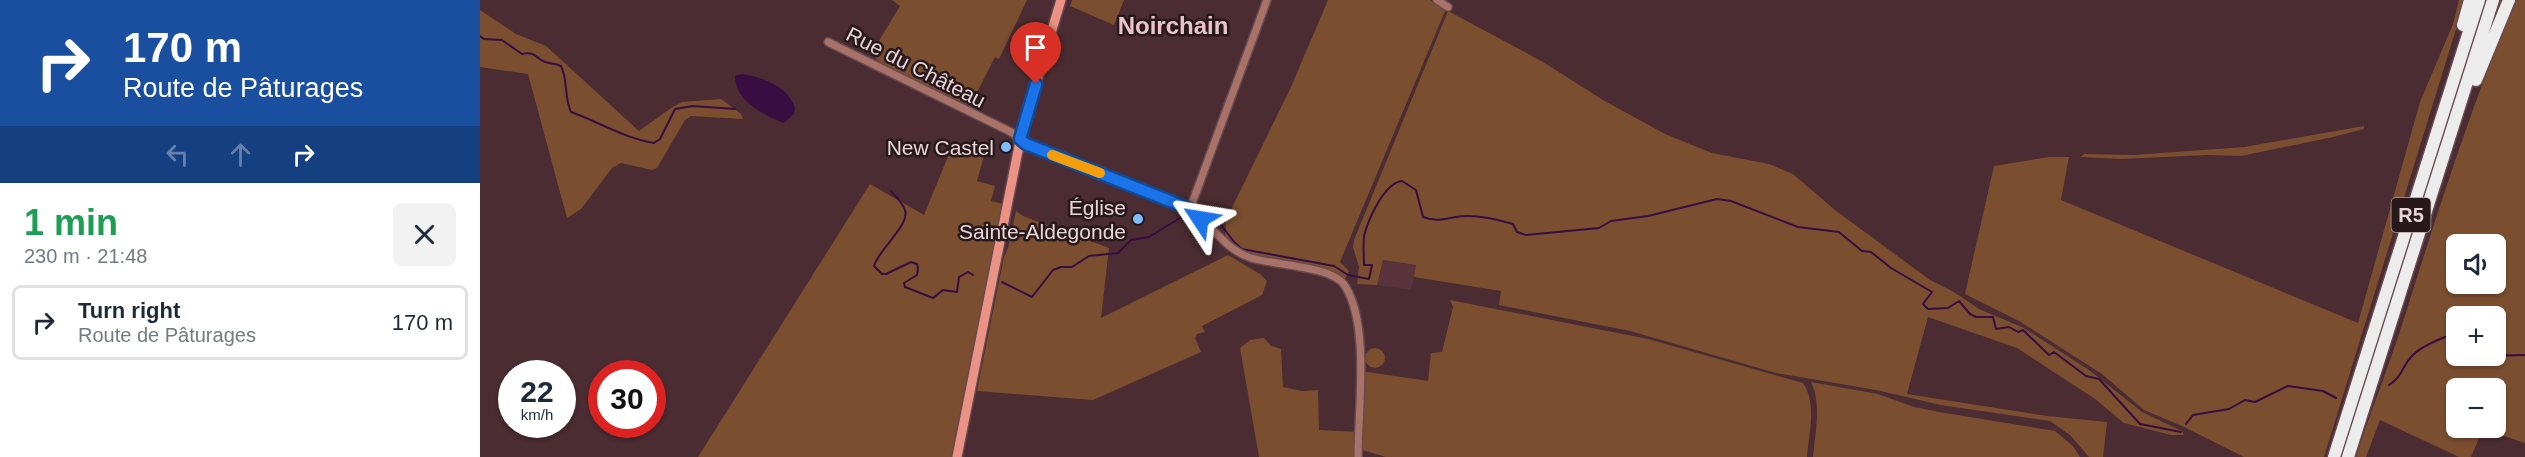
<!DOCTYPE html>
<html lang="en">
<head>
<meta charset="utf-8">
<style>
  :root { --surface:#fff; --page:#f2f2f3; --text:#1f2937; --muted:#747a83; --line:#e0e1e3 }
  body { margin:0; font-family:Arial,sans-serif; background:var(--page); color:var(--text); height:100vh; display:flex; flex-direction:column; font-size:22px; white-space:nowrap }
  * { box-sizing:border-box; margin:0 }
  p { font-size:20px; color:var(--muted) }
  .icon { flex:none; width:33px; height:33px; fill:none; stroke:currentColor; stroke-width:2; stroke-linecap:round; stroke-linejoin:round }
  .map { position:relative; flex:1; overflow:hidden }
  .details { display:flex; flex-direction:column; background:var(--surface); width:480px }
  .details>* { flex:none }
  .top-card { background:#1a4fa0; color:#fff; overflow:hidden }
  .tools { position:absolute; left:1966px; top:234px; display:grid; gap:12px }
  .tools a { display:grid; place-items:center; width:60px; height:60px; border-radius:9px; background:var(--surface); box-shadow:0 2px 4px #0004; font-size:30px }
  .speed { position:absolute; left:18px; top:360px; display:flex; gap:12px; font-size:30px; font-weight:700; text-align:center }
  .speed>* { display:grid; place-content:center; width:78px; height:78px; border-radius:50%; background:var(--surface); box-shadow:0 2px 4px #0004; line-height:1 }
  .speed small { font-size:15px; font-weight:400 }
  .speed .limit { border:9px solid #d22; background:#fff; color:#111 }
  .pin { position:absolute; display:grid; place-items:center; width:51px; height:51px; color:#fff; margin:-62px -26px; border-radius:50% 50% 50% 0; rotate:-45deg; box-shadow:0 0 6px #0007 }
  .pin .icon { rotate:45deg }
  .me { position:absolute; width:66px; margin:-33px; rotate:303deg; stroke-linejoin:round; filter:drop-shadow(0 0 4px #0008) }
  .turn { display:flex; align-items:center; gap:21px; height:126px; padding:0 24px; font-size:27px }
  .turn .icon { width:78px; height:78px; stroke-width:2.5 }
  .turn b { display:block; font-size:42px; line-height:51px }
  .lanes { display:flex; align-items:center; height:57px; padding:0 24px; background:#0003; justify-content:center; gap:30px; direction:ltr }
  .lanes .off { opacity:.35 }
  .round { display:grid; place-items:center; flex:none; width:63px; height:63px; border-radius:9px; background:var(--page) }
  .headline { display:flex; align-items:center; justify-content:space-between; height:102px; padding:0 24px }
  h1 { font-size:36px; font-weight:600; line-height:45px; color:#1e9e55 }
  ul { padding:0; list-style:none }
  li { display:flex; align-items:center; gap:18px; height:75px; margin:0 12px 9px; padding:0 12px; border:3px solid var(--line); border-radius:9px }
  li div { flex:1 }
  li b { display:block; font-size:22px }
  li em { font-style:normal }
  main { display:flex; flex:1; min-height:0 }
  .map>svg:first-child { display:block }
</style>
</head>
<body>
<main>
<section class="details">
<div class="top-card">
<div class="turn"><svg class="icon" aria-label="right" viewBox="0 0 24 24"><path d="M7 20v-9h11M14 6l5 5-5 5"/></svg><div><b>170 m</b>Route de Pâturages</div></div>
<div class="lanes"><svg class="icon off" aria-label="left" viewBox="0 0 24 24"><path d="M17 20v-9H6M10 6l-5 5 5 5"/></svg><svg class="icon off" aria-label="ahead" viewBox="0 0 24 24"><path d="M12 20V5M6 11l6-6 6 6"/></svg><svg class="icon" aria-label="right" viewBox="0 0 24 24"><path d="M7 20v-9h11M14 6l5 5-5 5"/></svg></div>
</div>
<div class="headline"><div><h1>1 min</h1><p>230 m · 21:48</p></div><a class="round"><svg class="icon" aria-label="close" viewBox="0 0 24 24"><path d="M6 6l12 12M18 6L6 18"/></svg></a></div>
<ul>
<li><svg class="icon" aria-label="right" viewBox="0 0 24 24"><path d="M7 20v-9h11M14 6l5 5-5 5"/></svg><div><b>Turn right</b><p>Route de Pâturages</p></div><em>170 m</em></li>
</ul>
</section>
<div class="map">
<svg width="2045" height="457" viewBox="0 0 2045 457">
  <rect width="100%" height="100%" fill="#4a2c32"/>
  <path fill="#5a343c" d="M903,260L936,266L931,290L897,285Z"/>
  <path fill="#7b4e30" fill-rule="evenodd" d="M412,0H547L519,59L515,57L490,106L404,66L391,54L420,6Z
    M592,0H644L634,25L590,6Z
    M848,0H950L964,8L965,11L860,262L869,271L865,279C828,258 785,268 745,241L746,220L811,87Z
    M1979,0H1985L1844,457H1764L1702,426L1664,410L1622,374L1539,321L1485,294L1514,166L1569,157H1589L1581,200L1878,323L1940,102L1973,24Z
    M2035,0H2045V443L2003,429L1991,457H1979L1900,420L1886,457H1876C1890,413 1907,371 1921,328C1956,217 1991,107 2035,0ZM1977,244H2016V284H1977ZM1977,316H2016V356H1977ZM1977,388H2016V428H1977Z
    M0,10L36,34L66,46L159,131L191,108L202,102L241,99L261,114L263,119L211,116L205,120L177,168L172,170L141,163L132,168L101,209L87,218L48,74L0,67Z
    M968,11L1063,62L1123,100L1185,134L1232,153L1289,164L1313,174L1355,210L1450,280L1474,292L1499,309L1544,328L1609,370L1662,412L1702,431L1704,435H1691L1644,423L1615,399L1537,348L1448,317L1427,394L1567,416L1627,422L1623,457H1609L1590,435L1570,421L1461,405L1396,390L1296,373L1150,331L1019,305L1021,291L934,277L936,265L903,260L897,285L877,284L879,267L873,247L874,240Z
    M1884,126V129L1853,137L1761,156L1728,155L1641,159L1601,157L1604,154L1654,155L1764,147Z
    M474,142L490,144L504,156L497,181L515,186L511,201L527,205L477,457H218L390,184L444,215Z
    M536,211L543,216L629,248L621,318L748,255L780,274L787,281L782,295L722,326L725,332L717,334L715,338L721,352L613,400L497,391L524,257L528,248Z
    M970,300L1168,339L1323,383C1337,404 1329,433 1327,457H906L882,450L881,371L948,381L951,353L962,352L973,307Z
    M784,338L791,346L801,349L803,387L822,391L838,390L839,430L878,432V457H779L760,348L770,340Z
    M885 358a10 10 0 1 1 20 0a10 10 0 1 1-20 0Z
    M1331,382L1398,394L1434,407L1459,412L1575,431L1593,446L1600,457H1333C1335,433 1342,405 1331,382Z"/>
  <path fill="#380d42" d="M262,74C282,77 309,87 315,108L314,114L304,123C282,114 256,102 255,76Z"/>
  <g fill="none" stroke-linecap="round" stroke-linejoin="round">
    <path stroke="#380d42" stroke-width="2" d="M0,36L4,39L22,40L42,54C56,51 55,58 65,62C71,64 75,63 81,66C88,80 84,97 91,112C119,122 144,138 174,143L180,139L195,109L213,106L255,109
      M411,191C416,197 423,203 425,210C430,225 399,249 394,266L402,274H406L431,262L437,264L438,268L437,275L424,283L425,287L453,298L463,290L477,292L479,277L488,272L493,275
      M725,209L730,210L754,242L762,249L854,266L868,275L889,279L892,265H884C884,256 883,245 884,236C888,220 904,183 922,181L936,190L943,217C957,222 963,219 976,217C993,214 1016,219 1033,224L1037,232L1046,235L1119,228L1131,221L1168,216L1237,199L1251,201L1318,227L1359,232L1382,251L1391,252L1411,268L1452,292L1443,304L1448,309L1468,308L1479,301L1490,314L1496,317H1513L1516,329L1529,327L1538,332L1543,330L1569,355L1574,352L1606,376L1619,379L1660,424L1701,432
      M522,282L552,297L573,270L581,267H592L609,256L638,253L651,240L669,237L700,218
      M2005,356L2045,355
      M1909,385C1923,376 1922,366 1932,356C1939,348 1955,341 1965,337L1977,341
      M1706,424L1713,415L1749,409L1765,400L1775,402L1808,386L1843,391L1856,398"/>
    <g stroke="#674a50" stroke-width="10">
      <path id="street" d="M957,0L968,7
        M348,42L531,132L545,144C599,165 655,182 707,208C730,219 741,248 771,258C794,265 853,266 865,286C890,325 878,410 878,457
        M710,209L787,0"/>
    </g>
    <g stroke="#674a50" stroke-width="12">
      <path id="secondary" d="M477,457L543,126L581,0"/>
    </g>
    <g stroke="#674a50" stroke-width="15">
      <path id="highway" d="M1983,25L1990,0
        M1996,80L2029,0
        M1854,457L1999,0
        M1868,457L2013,0"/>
    </g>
    <use href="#street" stroke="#a97268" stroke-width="7"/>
    <use href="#secondary" stroke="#ea9283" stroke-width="9"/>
    <use href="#highway" stroke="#ececec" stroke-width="12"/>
  </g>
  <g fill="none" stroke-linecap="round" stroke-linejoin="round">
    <g stroke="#114b97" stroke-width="15">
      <path id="route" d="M556,84L540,139L546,144L710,209L720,219"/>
    </g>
    <use href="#route" stroke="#1a73e8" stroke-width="10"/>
    <path stroke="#f59e0b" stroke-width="10" d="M572,155L620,173"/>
  </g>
  <g fill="#7ebdf9" stroke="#27191b" stroke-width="2">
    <circle cx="526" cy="147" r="6"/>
    <circle cx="658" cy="219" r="6"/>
  </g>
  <g text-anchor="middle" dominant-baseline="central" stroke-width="5" stroke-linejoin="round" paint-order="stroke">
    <rect fill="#27191b" stroke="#af9d9f" stroke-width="1.5" x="1911.5" y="198" width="39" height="34" rx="4.5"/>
    <g font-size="20" font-weight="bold" fill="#e9d5d8">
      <text x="1931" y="215">R5</text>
    </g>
    <g font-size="21" fill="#e9d5d8" stroke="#27191b">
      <text transform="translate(436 67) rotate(27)">Rue du Château</text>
    </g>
    <g font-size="21" fill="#e9d5d8" stroke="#27191b" text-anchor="end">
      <text x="514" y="147">New Castel</text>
      <text x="646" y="207">Église<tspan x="646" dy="24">Sainte-Aldegonde</tspan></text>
    </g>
    <g font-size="24" font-weight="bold" fill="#ebc3ca" stroke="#27191b">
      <text x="693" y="25">Noirchain</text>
    </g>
  </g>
</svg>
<div class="tools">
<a><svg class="icon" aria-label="sound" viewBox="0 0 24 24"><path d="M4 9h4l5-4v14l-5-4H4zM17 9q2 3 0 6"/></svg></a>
<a>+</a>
<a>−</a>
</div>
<div class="speed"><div>22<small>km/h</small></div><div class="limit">30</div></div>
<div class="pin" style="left:556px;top:84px;background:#d93025"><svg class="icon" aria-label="arrive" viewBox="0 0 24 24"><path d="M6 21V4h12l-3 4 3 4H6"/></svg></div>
<svg class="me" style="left:720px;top:219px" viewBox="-20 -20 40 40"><path d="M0-17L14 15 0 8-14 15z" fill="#1a73e8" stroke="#fff" stroke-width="4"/></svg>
</div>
</main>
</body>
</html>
